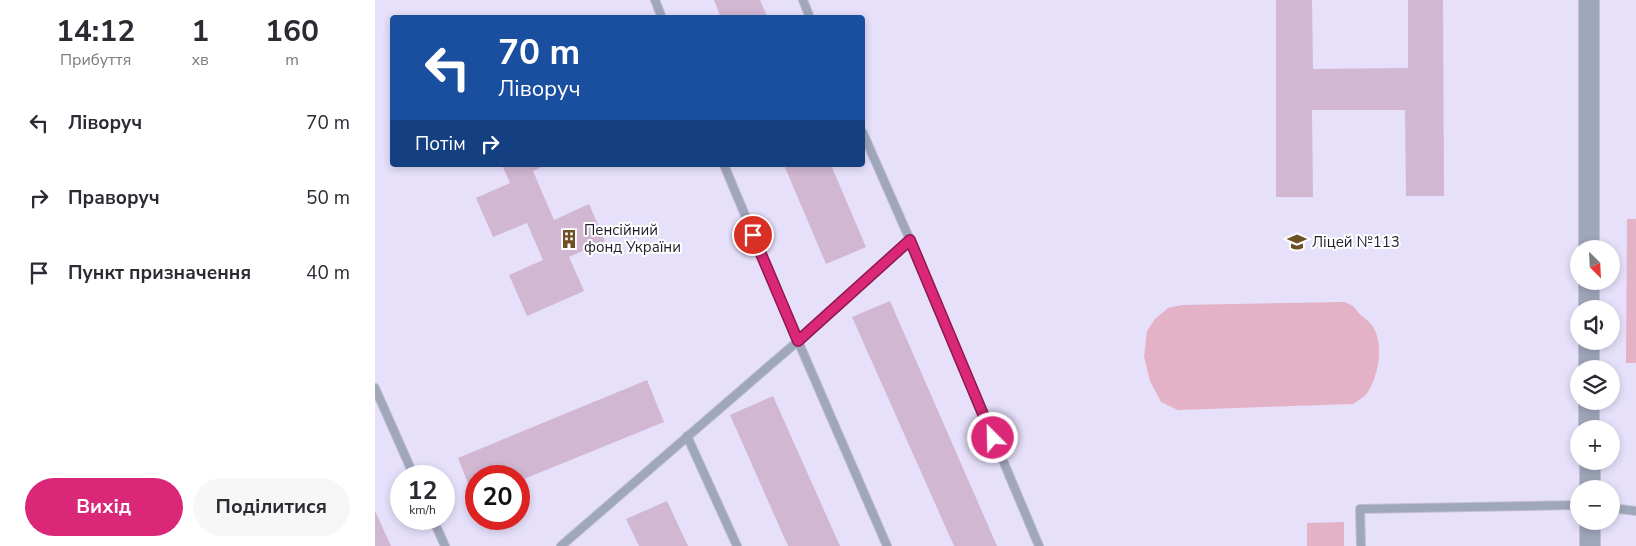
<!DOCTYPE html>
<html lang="uk">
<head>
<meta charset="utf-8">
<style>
  :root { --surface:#fff; --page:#f7f7f7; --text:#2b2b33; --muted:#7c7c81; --accent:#db2777 }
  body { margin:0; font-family:"Nunito Sans",sans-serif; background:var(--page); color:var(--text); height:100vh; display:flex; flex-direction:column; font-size:19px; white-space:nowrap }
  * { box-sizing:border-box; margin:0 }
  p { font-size:16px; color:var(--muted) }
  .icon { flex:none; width:28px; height:28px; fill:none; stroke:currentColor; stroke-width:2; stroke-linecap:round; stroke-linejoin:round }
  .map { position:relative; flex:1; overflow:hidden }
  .panel { display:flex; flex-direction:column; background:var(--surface); width:375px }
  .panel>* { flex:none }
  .banner { position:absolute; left:15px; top:15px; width:475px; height:152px; border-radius:5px; box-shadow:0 2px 8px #0003; background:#1a4fa0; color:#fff; overflow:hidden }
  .needle { width:32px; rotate:156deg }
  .tools { position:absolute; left:1195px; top:240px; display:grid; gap:10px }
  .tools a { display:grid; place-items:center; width:50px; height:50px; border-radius:50%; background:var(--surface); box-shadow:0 2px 8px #0003; font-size:25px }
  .speed { position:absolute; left:15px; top:465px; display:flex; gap:10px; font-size:25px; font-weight:700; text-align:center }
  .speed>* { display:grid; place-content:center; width:65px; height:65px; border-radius:50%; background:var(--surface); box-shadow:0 2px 8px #0003; line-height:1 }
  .speed small { font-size:12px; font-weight:400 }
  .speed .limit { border:8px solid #d22; background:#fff; color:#111 }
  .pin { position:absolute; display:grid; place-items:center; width:42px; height:42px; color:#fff; margin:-21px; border:2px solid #fff; border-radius:50%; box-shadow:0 1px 5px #0007 }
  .me { position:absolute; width:55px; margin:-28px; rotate:337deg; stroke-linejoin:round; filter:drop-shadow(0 0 4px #0008) }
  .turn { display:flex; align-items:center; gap:18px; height:105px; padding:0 25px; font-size:22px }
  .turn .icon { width:65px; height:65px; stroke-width:2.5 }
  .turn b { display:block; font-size:35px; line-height:42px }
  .then { display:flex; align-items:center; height:48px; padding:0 25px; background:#0003; gap:10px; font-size:19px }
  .eta { display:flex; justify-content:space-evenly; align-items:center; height:85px; text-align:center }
  .eta b { font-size:30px; font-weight:700; line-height:35px }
  .primary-button { display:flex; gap:10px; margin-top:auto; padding:10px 25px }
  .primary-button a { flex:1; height:58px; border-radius:30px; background:var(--accent); color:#fff; font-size:20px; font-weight:700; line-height:58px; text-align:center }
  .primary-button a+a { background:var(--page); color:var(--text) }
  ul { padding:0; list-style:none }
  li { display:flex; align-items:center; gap:15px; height:75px; padding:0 25px }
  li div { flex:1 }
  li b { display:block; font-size:19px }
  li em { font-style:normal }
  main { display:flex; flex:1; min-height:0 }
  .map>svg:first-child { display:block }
</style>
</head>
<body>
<main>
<section class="panel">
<div class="eta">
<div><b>14:12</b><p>Прибуття</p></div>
<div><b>1</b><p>хв</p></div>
<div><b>160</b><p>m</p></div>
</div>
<ul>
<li><svg class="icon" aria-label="left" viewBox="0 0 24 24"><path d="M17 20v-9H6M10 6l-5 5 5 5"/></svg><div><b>Ліворуч</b></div><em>70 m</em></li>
<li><svg class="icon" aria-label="right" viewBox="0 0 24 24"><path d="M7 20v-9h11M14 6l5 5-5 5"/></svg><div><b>Праворуч</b></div><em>50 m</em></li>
<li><svg class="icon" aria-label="arrive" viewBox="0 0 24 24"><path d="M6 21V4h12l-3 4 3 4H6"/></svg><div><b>Пункт призначення</b></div><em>40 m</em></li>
</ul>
<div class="primary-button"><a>Вихід</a><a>Поділитися</a></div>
</section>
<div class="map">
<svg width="1261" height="546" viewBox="0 0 1261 546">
  <rect width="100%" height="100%" fill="#e6e0fb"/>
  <path fill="#e4b2c6" d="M1252,219H1261V363H1251Z
    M969,302C984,308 978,308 987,316C990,319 994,321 996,324C1010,343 1004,373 993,392C990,397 982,401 978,404L803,410L786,402L775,381L769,357L772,331L780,319L793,308L807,305Z
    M969,522V546H932V523Z"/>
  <path fill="#d1b7d2" d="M339,0H385L393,18H346Z
    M901,0H937L938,69L1033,68V0H1068L1069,196H1031L1030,110H937L938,197H901Z
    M127,165H171L158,171L179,220L214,204L230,241L194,257L209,291L152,316L134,275L168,260L152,223L118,237L101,198L135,183Z
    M409,165H456L491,247L451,264Z
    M515,301L622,546H579L477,317Z
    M272,380L289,422L144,481V476H101V499H99L83,458Z
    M398,396L465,546H413L355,415Z
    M292,501L313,546H264L251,519Z
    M0,511L16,546H0Z"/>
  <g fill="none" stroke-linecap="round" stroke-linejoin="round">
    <g stroke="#c3bdd6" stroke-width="10">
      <path id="service" d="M280,0L287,18
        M428,0L435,18
        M488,133L535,240
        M349,165L423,341L512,546
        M0,388L39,476
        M312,436L362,546
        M1236,508L1261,511
        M58,519L70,546
        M186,546L423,341L535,240L664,546
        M986,546L985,509L1204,505"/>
    </g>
    <g stroke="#c3bdd6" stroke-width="22">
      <path id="tertiary" d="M1214,0V249
        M1214,281V309
        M1214,341V369
        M1214,401V429
        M1215,461V489
        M1215,546V521"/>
    </g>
    <use href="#service" stroke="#9fa7ba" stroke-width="8"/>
    <use href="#tertiary" stroke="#9fa7ba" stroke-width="20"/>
  </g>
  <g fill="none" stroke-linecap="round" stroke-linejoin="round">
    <g stroke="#8e194d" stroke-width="12">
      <path id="route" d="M378,235L423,341L535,240L618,438"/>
    </g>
    <use href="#route" stroke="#db2777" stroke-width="9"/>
  </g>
  <defs>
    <g id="building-bare" transform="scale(1.5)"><path d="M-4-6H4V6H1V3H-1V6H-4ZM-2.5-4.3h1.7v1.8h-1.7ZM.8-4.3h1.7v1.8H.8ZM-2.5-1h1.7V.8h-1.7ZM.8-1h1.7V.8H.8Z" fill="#6d5124" stroke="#fff" stroke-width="2.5" paint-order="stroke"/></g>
    <g id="school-bare" transform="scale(1.5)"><path d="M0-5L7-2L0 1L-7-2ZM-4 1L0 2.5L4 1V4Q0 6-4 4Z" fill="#6d5124" stroke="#fff" stroke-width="2.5" paint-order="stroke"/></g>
  </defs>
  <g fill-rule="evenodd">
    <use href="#building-bare" x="194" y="239"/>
    <use href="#school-bare" x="922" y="242"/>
  </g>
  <g text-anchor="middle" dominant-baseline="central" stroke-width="4" stroke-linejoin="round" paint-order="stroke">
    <g font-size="15" fill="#221e2b" stroke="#fff" text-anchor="start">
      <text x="209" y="230">Пенсійний<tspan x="209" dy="17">фонд України</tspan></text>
      <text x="937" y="242">Ліцей №113</text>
    </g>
  </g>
</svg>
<div class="tools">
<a><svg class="needle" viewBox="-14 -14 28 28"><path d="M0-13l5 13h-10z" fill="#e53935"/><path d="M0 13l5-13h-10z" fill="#7c7c81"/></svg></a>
<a><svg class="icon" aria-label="sound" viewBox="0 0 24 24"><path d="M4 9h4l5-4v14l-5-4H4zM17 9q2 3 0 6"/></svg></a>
<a><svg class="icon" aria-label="layers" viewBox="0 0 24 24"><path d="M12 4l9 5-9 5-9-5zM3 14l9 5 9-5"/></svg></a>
<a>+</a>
<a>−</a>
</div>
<div class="speed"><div>12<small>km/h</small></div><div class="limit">20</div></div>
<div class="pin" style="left:378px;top:235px;background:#d93025"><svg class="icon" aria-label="arrive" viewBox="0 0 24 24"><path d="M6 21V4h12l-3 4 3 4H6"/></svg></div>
<svg class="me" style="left:618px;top:438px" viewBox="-20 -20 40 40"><circle r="17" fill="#db2777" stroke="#fff" stroke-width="3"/><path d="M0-11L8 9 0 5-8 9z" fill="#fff"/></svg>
<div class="banner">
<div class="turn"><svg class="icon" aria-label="left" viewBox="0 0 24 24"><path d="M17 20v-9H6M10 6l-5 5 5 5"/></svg><div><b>70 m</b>Ліворуч</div></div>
<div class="then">Потім<svg class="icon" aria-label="right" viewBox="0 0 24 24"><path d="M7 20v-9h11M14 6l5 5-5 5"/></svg></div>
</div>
</div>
</main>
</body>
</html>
